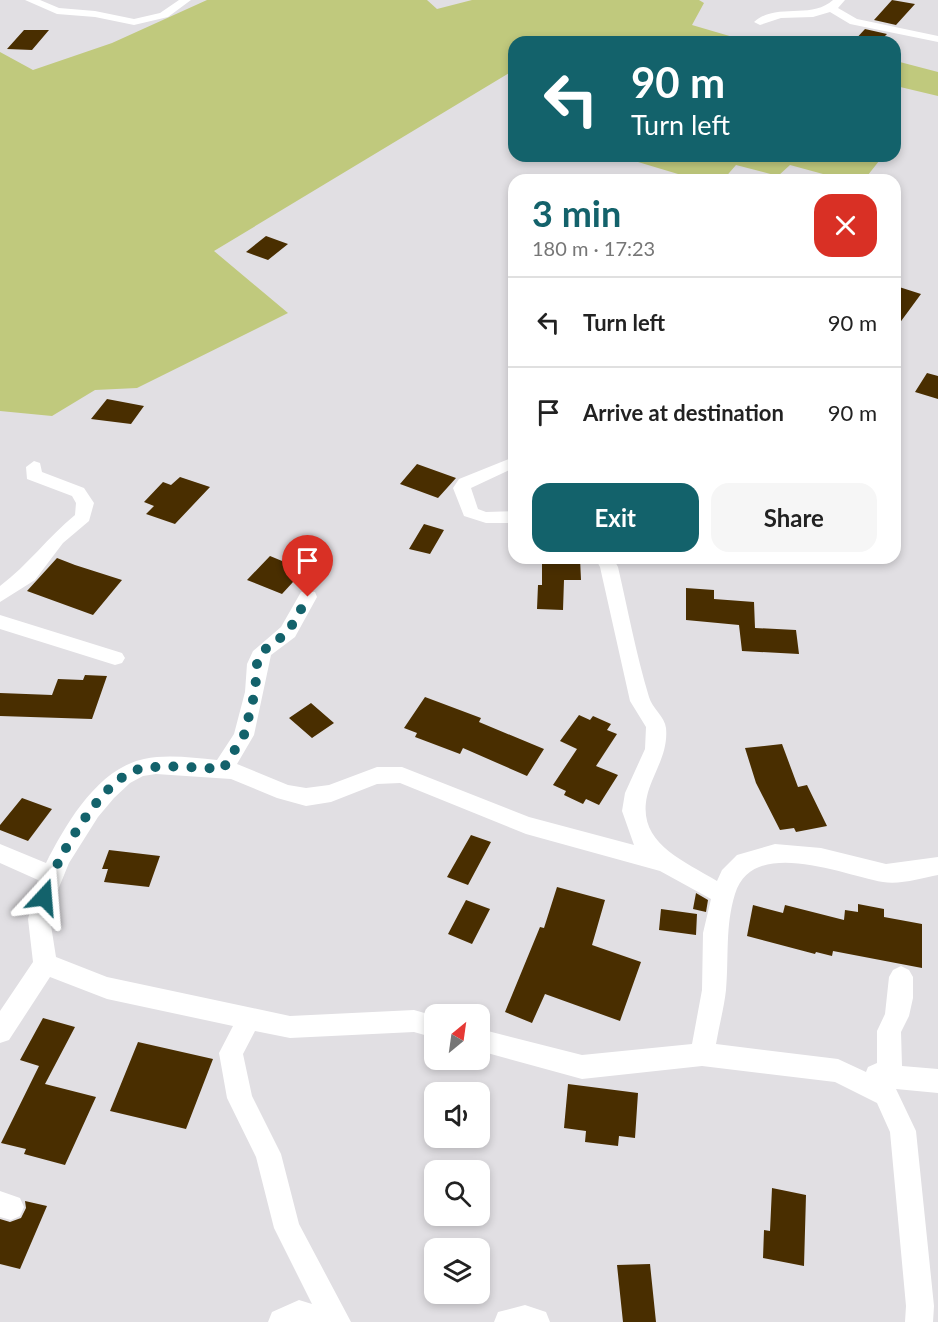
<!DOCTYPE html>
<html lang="en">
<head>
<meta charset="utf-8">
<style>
  :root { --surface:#fff; --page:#f6f6f6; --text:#222; --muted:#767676; --line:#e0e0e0; --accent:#13626b }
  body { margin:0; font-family:Lato,sans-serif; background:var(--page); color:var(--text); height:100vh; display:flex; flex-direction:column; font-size:22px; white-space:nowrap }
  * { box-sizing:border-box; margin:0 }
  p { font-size:20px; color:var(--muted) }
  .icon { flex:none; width:33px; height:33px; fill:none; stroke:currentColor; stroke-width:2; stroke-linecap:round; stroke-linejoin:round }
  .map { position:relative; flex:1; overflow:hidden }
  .drawer { position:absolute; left:508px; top:174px; width:393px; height:390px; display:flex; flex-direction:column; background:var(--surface); border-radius:18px; box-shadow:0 3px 9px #0003 }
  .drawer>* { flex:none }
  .hud { position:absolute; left:508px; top:36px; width:393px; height:126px; border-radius:18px; box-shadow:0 3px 9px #0003; background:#13626b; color:#fff; overflow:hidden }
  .needle { width:39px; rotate:29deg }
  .fabs { position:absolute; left:424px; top:1004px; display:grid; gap:12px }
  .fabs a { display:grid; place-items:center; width:66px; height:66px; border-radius:12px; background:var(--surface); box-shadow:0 3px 9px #0003; font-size:30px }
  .pin { position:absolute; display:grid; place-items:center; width:51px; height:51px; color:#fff; margin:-62px -26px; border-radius:50% 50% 50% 0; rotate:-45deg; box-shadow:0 0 6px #0007 }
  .pin .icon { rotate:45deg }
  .me { position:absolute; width:66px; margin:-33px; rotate:19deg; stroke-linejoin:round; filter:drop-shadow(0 0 4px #0008) }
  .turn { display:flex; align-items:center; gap:21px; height:126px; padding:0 24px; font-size:27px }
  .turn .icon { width:78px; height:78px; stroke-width:2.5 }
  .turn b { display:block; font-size:42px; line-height:51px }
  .round { display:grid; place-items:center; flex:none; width:63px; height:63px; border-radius:18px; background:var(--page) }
  .summary { display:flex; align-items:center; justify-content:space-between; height:102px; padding:0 24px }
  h1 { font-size:36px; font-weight:700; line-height:45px; color:var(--accent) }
  .primary-button { display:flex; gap:12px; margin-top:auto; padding:12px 24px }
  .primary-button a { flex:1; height:69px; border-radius:18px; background:var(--accent); color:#fff; font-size:24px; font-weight:700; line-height:69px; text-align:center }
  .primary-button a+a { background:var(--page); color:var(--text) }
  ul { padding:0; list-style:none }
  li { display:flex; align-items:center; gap:18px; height:90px; padding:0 24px; border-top:2px solid var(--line) }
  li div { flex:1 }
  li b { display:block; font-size:22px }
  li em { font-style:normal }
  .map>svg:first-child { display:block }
</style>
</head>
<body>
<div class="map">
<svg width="938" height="1322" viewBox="0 0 938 1322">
  <rect width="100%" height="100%" fill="#e1dfe3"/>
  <path fill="#c0c97d" d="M207,0H427L437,9L472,0H699L704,3L692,25L750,42H514V70L214,251L288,313L137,388L95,390L52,416L0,411V52L33,70L112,43Z
    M896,61L938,72V96L896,86Z
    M618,156H883L864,180H845L790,165L778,176L736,165L723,180H698Z"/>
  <path fill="#492e00" d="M892,0L915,4L896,25L874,20Z
    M865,29L887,34L879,42H853Z
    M24,30H49L32,50L7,49Z
    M266,236L288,244L268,260L246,252Z
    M896,286L921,294L896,328Z
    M927,373L938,376V399L915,392Z
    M107,399L144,406L131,424L91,419Z
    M417,464L456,478L438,498L400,484Z
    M180,477L210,487L175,524L146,514L154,506L144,502L163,482L171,485Z
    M424,524L444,530L430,554L409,549Z
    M270,556L304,570L282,594L247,580Z
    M57,558L75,565L122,580L93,615L27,591Z
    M542,558H580L581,580H564L563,610L537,609L538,585H542Z
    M686,588L714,590V599L754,602L755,628L796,630L799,654L742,651L739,625L686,620Z
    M85,675L107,676L92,719L0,716V693L52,695L58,679L83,680Z
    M425,697L481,718L479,722L544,749L527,776L463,748L460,754L415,737L417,733L404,728Z
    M311,703L334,723L312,738L289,718Z
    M579,715L590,720L593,716L611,724L607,730L617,734L596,766L618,775L599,805L586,799L583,804L564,795L566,791L553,785L577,749L560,741Z
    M782,744L798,787L807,785L827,826L796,832L794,828L780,830L756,783L745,748Z
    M22,798L52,809L28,841L0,830V825Z
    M471,835L491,842L468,885L447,877Z
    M109,850L160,856L149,887L104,882L108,869H102Z
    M557,887L605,900L592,945L641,962L620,1021L545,994L532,1023L505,1012L540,927L544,928Z
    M696,893L708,900L706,912L693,909Z
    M466,900L490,909L472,944L448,934Z
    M858,904L884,909V917L922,924V968L833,951L832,956L816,952L815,954L747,936L753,905L783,913L785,905L844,920L845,910L858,912Z
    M661,909L697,914L696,935L659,930Z
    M43,1018L75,1027L45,1084L96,1097L65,1165L24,1154L26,1149L1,1143L39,1066L20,1060Z
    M138,1042L213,1059L186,1129L110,1111Z
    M568,1084L638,1093L635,1138L619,1136L618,1146L585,1142L586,1131L564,1128Z
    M772,1188L806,1195L804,1266L763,1258L764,1230L770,1231Z
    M25,1201L47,1206L20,1269L0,1264V1219L10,1222L21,1218L26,1208Z
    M650,1264L656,1322H623L617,1265Z"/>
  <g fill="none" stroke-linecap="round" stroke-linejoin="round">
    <path fill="#fff" fill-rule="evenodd" d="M25,0H40L59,8L95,11L134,19L160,13L179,0H191L168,17L134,25L95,17L57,14Z
      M833,0H845L838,8L857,19L938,36V42L850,24L830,12L813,17L781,18L760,25L754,22C776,2 811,20 833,0Z
      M514,457V468L471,488L478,509L486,512L514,511V523H486L464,516L453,488L459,479Z
      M34,461L40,463L42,472L84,488L94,503L89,521L63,543L35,580L0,602V586C28,565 48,537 75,515L76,503L72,496L27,479L26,467Z
      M595,558H613L618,567C628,610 636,654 649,697C652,708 665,717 666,728C668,748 659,764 652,781C628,838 676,857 717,881L722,870L737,855L775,844L821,848L886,864L938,857V875C922,878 900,885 883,882C843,875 753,836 735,894C725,926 729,957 726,990C724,1008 719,1026 716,1044L838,1059L866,1072L868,1067L877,1063V1031L885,1014L889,977L893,970L901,966L909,970L913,977V998L909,1016L901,1032L902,1066L938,1069V1093L896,1089L916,1131L934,1306L933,1322H905L906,1306L890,1132L877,1103L835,1082L702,1066L582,1079L480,1051V1029L582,1055L692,1044L702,990L703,933L711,899L660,871L526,834L400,783L377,784L331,802L306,806L277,798L231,779L156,774L143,776L130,783L114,798L98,817L69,863L53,902L50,919L56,957L107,977L290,1016L414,1010L435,1016V1038L414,1032L290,1038L255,1031L243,1054L252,1096L281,1154L299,1224L351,1322H268L272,1312L299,1300L312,1304L274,1228L256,1157L227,1098L219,1053L233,1026L107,999L50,977L9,1040L0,1043V1011L33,962L28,919L38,880L0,863V844L46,863C66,824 97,769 144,759C168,754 193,758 217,760L234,734L245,692L247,664L253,651L281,627L301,592H315L317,597L295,637L271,655L254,735L237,764L288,785L306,788L329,785L377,767H402L529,817L634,845L622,811L625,793L645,749L646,727L630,701L600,567Z
      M0,615L122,653L125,658L122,663L115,665L0,629Z
      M0,1191L20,1198L24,1207L20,1216L11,1220L0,1217Z
      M525,1305L546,1312L550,1322H494L498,1312Z"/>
  </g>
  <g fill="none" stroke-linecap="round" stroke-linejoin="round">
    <path stroke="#13626b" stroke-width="10" stroke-dasharray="0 18" d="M44,897C53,863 104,775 140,769C167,764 196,768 223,769L244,735L255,692L257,664L263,651L288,632L308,597"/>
  </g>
</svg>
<div class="fabs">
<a><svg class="needle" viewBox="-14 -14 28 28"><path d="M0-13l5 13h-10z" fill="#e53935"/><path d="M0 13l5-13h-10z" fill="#767676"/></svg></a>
<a><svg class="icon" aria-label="sound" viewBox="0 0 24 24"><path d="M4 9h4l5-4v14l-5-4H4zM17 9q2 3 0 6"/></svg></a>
<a><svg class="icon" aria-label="search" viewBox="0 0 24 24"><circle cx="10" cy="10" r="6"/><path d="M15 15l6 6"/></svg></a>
<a><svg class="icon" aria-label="layers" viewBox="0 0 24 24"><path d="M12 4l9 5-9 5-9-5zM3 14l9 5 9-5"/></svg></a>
</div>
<div class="pin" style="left:308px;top:597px;background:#d93025"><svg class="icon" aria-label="arrive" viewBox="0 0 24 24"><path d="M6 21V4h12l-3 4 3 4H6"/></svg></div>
<svg class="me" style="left:44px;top:897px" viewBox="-20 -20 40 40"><path d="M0-17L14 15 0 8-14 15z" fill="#13626b" stroke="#fff" stroke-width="4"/></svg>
<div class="hud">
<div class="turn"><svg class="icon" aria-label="left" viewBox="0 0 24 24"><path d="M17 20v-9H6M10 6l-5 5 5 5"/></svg><div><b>90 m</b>Turn left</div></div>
</div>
<section class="drawer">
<div class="summary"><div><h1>3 min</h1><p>180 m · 17:23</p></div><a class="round" style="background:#d93025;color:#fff"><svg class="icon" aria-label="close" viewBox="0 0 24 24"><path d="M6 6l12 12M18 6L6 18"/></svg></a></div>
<ul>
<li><svg class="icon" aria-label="left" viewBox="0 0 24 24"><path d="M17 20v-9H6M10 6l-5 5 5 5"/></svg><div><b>Turn left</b></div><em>90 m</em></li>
<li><svg class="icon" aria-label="arrive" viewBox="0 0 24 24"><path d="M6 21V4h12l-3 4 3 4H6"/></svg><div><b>Arrive at destination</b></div><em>90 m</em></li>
</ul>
<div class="primary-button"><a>Exit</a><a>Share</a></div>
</section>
</div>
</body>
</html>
